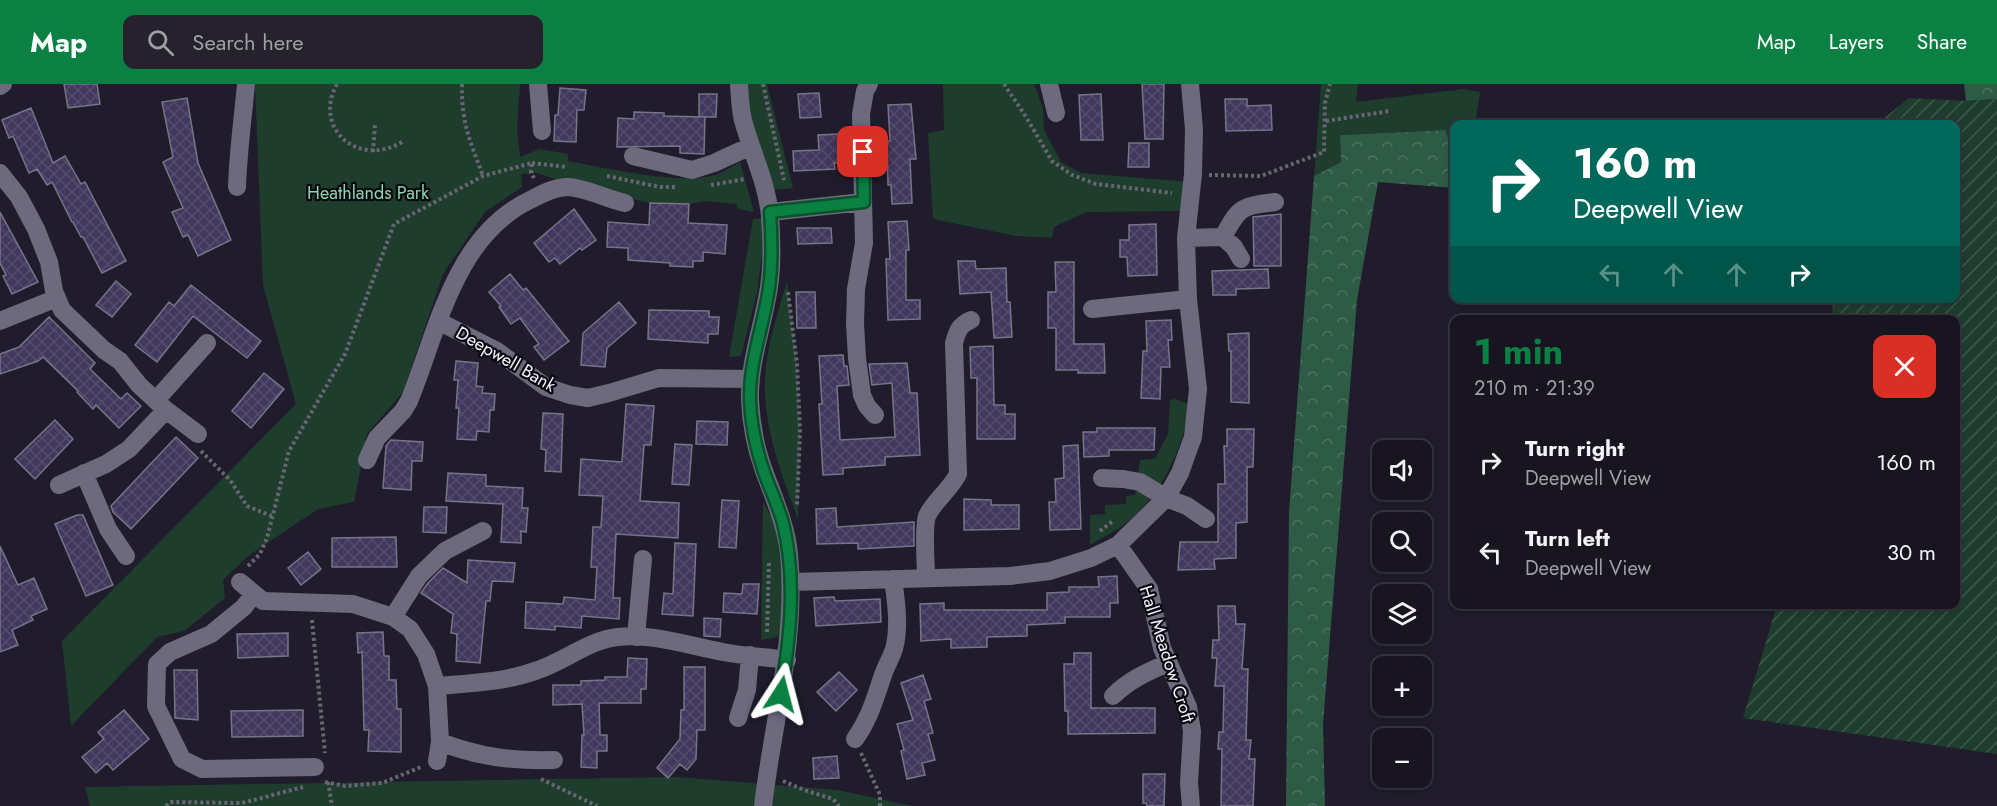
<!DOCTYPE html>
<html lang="en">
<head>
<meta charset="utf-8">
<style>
  :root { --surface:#181521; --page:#25222e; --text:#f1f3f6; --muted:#9f9fa5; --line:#36343f; --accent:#0b8043 }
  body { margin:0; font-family:Jost,sans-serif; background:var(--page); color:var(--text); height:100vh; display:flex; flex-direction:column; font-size:22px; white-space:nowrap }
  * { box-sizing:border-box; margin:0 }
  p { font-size:20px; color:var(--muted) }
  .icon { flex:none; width:33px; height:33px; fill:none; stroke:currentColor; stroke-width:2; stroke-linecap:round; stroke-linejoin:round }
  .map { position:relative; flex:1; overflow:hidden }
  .drawer { position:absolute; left:1450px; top:231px; width:510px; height:294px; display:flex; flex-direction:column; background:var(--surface); border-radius:12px; box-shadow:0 3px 9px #0003,0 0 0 2px var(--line) }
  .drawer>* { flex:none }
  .guide { position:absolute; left:1450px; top:36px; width:510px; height:183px; border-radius:12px; box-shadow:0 3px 9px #0003,0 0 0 2px var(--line); background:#00695c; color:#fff; overflow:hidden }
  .buttons { position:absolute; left:1372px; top:356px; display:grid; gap:12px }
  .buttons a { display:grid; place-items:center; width:60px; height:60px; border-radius:12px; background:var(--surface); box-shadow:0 3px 9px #0003,0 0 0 2px var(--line); font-size:30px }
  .pin { position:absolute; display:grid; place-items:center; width:51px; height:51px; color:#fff; margin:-26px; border-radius:12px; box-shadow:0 3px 9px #0006 }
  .me { position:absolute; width:66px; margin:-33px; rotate:9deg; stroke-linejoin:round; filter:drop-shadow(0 0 4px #0008) }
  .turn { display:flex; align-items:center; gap:21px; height:126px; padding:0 24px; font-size:27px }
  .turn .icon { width:78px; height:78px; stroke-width:2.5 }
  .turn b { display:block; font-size:42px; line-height:51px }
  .lanes { display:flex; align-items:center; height:57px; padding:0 24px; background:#0003; justify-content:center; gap:30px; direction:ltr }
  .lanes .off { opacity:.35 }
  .round { display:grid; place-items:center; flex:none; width:63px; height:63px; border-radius:12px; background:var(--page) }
  .summary { display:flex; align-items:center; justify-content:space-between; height:102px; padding:0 24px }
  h1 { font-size:36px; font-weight:700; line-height:45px; color:var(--accent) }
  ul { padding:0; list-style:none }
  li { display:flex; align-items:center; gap:18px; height:90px; padding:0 24px }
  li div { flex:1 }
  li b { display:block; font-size:22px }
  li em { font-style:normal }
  header { display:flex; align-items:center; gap:36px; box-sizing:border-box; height:84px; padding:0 30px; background:var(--accent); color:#fff }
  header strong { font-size:28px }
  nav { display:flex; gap:33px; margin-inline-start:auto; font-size:21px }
  .search { width:420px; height:54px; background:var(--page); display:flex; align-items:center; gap:15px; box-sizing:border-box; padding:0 21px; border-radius:12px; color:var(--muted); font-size:22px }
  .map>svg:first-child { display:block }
</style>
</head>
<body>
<header>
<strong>Map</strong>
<div class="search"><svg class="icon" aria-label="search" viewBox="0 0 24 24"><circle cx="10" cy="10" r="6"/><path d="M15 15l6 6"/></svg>Search here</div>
<nav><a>Map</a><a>Layers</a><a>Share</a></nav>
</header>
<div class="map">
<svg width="1997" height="722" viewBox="0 0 1997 722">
  <defs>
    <pattern id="forest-crowns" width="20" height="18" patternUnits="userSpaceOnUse" patternTransform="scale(1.5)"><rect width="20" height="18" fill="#2e5b45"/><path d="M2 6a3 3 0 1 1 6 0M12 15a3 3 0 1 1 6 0" fill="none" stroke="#4d7361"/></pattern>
    <pattern id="garden-furrows" width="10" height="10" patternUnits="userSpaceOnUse" patternTransform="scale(1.5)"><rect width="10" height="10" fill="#1e3d2d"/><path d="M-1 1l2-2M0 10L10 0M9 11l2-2" fill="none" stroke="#3f5a4c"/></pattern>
    <pattern id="building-cross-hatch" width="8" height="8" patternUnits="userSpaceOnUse" patternTransform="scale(1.5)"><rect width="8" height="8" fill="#41385d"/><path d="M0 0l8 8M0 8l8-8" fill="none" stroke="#544c6d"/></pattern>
  </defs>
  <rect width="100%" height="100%" fill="#201c2c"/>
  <path fill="#1e3d2d" d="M255,0H520L517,45L520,73L540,65L568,70V77C606,84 673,100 711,92C721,90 731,83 740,78L754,128L738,125L736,120L705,117L689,120L650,119L574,101L537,89L521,90L522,103L485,128L443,190L403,308L367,350L354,418L318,425L248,472L223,496L225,514L184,547L157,553L71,642L62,557L296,320L263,201Z
    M739,0H767L793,104L765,107Z
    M943,0H1034L1043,24L1044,46L1061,78L1081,89L1192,98L1189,127L1086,128L1054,143L1052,154L1016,152L933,135L928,49L944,46Z
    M1321,0H1358L1356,18L1464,5L1480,8L1475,40H1455V82L1446,46L1340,51L1341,78L1314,92Z
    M763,134L762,171L757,208L741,272L729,273L753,135Z
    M787,197L797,280L800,348L798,435C780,386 760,335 766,283C769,254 779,225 787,197Z
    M1175,315L1191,321C1182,364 1162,412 1125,440C1115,448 1101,454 1090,461V431L1105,430V421L1126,420V412L1135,411L1140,376L1155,375L1168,350L1170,316Z
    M763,417L775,440L780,470L783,496L781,549L777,553L761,556Z
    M676,693L838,706L912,722H90L85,703Z"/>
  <path fill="url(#forest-crowns)" d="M1964,0H1997V15L1966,17Z
    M1446,46L1455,82V104L1378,98L1357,216L1323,640L1325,722H1286L1289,428L1314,92L1341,78L1340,51Z"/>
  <path fill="url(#garden-furrows)" d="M1909,14L1966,17L1997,15V670L1743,634L1777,521L1956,520V236L1832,235L1833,215L1956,214V40H1877Z"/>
  <path fill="url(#building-cross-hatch)" stroke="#787488" stroke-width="1.5" d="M64,0H97L100,20L68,24Z
    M1142,0H1164L1163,55H1145Z
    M560,4L586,6L584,26H577L576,58L554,57L555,31H558Z
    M819,9L821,33L800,34L798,10Z
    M699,10H717L716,33H699Z
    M1101,10L1103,56H1081L1079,11Z
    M187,14L198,79L231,156L198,172L188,151L183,153L172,128L183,124L163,78L173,73L162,18Z
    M1225,15H1247V22L1271,21L1272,46L1226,47Z
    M911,20L916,75H910L912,119L892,120L891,101H888L887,57H890L888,21Z
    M31,24L53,79L65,72L81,100L85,98L126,177L102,189L83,153H81L73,138H72L52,98L47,101L37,85L29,89L13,52L9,54L2,36Z
    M634,28L664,29V32L705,33L704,70L680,69V62L617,63L618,34L634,35Z
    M839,50L840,59H846L847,78L834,79L835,85L794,87L793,67L819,66L818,51Z
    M1129,59H1149V83H1128Z
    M650,119L689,120L688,139L727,141L725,170L703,168V177H693V183L670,182V179L628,176V164L607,163L608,138L649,141Z
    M574,125L596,156L582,166L580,164L560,180L555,174L549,178L534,159Z
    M0,128L38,198L12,210L3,192L6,191L0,179Z
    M1281,130V182H1254L1253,133Z
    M907,137L909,166H906V216H920V235L888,236L886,175H890L888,138Z
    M1156,140L1157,191L1128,192L1127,173H1120V156H1129V141Z
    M797,144H831L832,159L798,160Z
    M958,177H975L976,185L1006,184L1007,218H1010L1012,253L994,254L991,208L960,210Z
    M1055,178H1074V260H1104L1105,289H1078V286H1056V244H1048V208H1056Z
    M1268,185L1269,204L1236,205V211H1213L1212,187Z
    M510,190L523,206L526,204L569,257L544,276L534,263L539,260L520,234L511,240L499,223L501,222L489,208Z
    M116,197L131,210L112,233L96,221Z
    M191,201L261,257L247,274L193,232L157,278L135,261L169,218L174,222Z
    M796,208H815L816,244H797Z
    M619,218L636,239L607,264L605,283L581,281L583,249Z
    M649,226L709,227V233H719L718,250H708V259L648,255Z
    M49,233L95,279L90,285L121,315L127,309L141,322L119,344L96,321L93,325L77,308L78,307L43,273L38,277L0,290V270L19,263Z
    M1171,236L1172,256H1168L1170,283H1161L1160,315L1141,314L1143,267H1147L1146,237Z
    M1249,249V319L1231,318V267H1229L1228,250Z
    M993,262L994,321H1005V330H1015V355H977V294H971L970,263Z
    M843,271L844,282H847L849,301L837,302L840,356L895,353L892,299L872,301L869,280L907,279L910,309H917L920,371L885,373V381L843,384V390L823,391L819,320H822L819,272Z
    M456,277L478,279L476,302L483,303L482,309L495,310L494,326H490L489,348L477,347L476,356L457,355L459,324H456L458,296H454Z
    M264,289L284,305L251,344L232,327Z
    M626,320L654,322L651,361H644L640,417L679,419L678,454L616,450L613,514H620L619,535L582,532L581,544L555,542V546L525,544L526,518L563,520L564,513L595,516L597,483H591L593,443H601L603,412L579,411L581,375L622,378Z
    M543,329L563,330L561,388L545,387L546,366L541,365Z
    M55,336L73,355L35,395L15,375Z
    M697,337L728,338L727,361L696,360Z
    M1097,344H1155L1154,366H1109V372L1084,373L1083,348H1097Z
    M1227,345H1254L1253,383H1247V438L1236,439V474L1214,475L1215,485L1178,486L1180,458H1218V400H1225L1224,362H1227Z
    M176,353L198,374L131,445L113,428L111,422Z
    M391,356L423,358L422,377H412L411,406L383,404L386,362Z
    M675,360L692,361L689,401L672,400Z
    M1078,361L1081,445L1050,446L1049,418H1056L1055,395L1064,394L1063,362Z
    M448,389L486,391V402L523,404L522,424H528L526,448L521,447V459L501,458L503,420L446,417Z
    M964,415L991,416V421H1019V445L964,446Z
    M722,416L739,417L736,464L719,463Z
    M424,423H447L446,449L423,448Z
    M836,424L837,443L914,438V462L858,465V459L817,460L816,425Z
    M77,431H83L113,501L86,512L55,440Z
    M396,453L397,483H332V454Z
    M675,459L696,460L693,532L662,530L664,509L673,510Z
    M0,462L18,501L34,494L47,525L31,532L33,536L12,546L18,561L0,568Z
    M308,468L321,485L301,501L288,484Z
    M468,476L515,479L513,498L492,497L490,517H486L480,579L456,577L457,550L451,549L453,530L421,509L428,499L443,484L467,499Z
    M1117,492L1118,519H1110V533H1065V539L1027,541V552L987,553V563L951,564V555L921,557L920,520L944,519V526H1047V509L1069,508V503H1099L1098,493Z
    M743,500H759L757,530L723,528L724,509L742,510Z
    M834,513L835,517L880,515L881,538L816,542L814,514Z
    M1218,522H1235L1236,540H1245L1242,585H1248L1246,656H1251L1249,675H1255L1253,722H1221L1222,665H1218L1219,648H1223L1224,602H1215L1217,574H1212L1213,556H1219Z
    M704,534L721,535L720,553L704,552Z
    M383,548L384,572H389V596H396L397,625H401V668L368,667L369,646H364L362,568L358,569L357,549Z
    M288,549V572L238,574L237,550Z
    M1074,569H1091V624H1155V649L1068,650V627H1065L1064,580H1074Z
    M628,574L647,575L646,605H641V619H599L600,651H607V667H597V684L581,683L582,651H584L582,620L553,621V601H581V597L605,596V593H627Z
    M684,583H705V646H697L696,675L687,686L680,680L668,694L657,684L680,655L681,626H684Z
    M174,586H197L198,636L175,634Z
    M839,588L857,606L836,627L817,608Z
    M923,591L931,615L924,617L933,649L928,650L935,676L922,679L925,691L907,695L901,667L904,666L897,640L913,636L901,599Z
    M124,626L149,655L113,686L107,679L96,689L82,673L104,655L98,648Z
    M303,626V652L232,653L231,627Z
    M837,672L839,694L814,695L813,674Z
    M1143,690H1165L1164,722H1147L1146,719H1143Z"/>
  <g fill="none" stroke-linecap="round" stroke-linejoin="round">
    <path stroke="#696674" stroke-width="4" stroke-dasharray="3 3" stroke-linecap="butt" d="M337,0C312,45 359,84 402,58
      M462,0C461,38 470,57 483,92
      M763,0L784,96
      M1004,0L1026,33L1052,77L1072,91L1096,100L1172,109
      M1326,37L1390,27
      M373,68L375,41
      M532,79L567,83
      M1209,91L1261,92L1324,68L1325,19L1330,0
      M607,92L660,103H676
      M711,101L745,95
      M788,208L797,280L800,348L797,422
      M201,367L230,396L247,422L274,433
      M1100,447L1113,437
      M248,482L260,470L267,454L289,367L345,270L394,140L483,92L532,79L531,89L534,94
      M312,536L325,669
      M767,548L769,478
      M861,669L880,711V722
      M541,695L597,722
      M783,697L804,706L833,715L839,722
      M325,698L345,702L382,699L421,683
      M328,698L332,722
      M166,722L170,718L242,719L303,703"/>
    <path stroke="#6e6a7e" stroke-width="18" d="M538,0L542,47
      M739,0C740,13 740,28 744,40C753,71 767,100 770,132C772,158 773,183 768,209C762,245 749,279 750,316C751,340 756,365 764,387C774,414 786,441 789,470C797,556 773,637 763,722
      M869,0L865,7L861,30L864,159L856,205L855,240L857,274L862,311L867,322L875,331
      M1049,0L1056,29
      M0,2L3,0
      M633,72L692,86L714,79L751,62
      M0,89L19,113L36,145L49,178L54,207L62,226L104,266L120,277L139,301L166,326L198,350
      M237,103C238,68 243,34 246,0
      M770,128L863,118
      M1223,153C1239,123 1241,122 1275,118
      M1186,154L1223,153L1234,163L1241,175
      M1092,225L1188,215
      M0,237L57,214
      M438,237L497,267L546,303L570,311L588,314L609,309L659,294L751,295
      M156,316L207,259
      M367,376L377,354L403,327L409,317C438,246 454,153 530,116C542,110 554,103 568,103C586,104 607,115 625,119
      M84,389L108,445L126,472
      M1102,394L1123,395L1140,398L1166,414L1187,422L1206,435
      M59,401L106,380L129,365L166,326
      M1118,461L1149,505L1162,564L1188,623L1192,647L1189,699L1191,722
      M926,494C926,480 923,443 927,432C934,417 950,406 958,390L954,259C957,248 959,241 971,236
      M240,498L263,517L353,520L393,533L410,545L426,570L437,602L440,658L437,677
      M791,498L1010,492L1050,487L1091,474L1118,461L1166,414L1180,389L1193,353L1198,305L1188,215L1186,154L1193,90L1194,45L1190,0
      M253,511L244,523L211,550L170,568L157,580L156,622L182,675L202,685L315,683
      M393,533L419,492L445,467L483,447
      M636,553L643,475
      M437,602C471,599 506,598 538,586C565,577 589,556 618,553C653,549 689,562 723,568C744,572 766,573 787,576
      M1113,612C1129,596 1147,588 1168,579
      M738,634L747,606L750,571
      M855,655C870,634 875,614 883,591C886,582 891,574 894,565C900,543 896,516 893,495
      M440,658C479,673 511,677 554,676"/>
  </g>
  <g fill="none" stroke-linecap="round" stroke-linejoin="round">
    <g stroke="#07532c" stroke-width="15">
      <path id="route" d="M781,610C790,553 797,496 783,439C778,421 770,405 764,388C756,365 751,340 750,317C749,279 762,246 768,210C773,182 772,155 770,128L864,118L863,68"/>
    </g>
    <use href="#route" stroke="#0b8043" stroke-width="10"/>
  </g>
  <g text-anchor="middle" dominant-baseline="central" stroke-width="4.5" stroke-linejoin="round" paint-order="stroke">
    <g font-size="18" fill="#8cd6af" stroke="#09080f">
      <text x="368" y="109">Heathlands Park</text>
    </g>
    <g font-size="18" fill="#f3f1fc" stroke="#09080f">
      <text transform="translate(506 275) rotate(30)">Deepwell Bank</text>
      <text transform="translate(1167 570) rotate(72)">Hall Meadow Croft</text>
    </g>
  </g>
</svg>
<div class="buttons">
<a><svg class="icon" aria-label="sound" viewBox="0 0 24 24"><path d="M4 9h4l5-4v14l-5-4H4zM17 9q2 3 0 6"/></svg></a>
<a><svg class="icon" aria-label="search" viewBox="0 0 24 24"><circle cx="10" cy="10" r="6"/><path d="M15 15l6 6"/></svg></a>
<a><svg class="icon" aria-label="layers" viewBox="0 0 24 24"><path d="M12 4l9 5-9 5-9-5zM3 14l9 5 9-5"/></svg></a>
<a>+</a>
<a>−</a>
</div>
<div class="pin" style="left:863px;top:68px;background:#d93025"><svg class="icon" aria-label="arrive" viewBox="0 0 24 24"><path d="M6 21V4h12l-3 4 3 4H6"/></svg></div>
<svg class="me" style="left:781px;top:610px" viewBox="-20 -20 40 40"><path d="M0-17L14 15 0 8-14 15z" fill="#0b8043" stroke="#fff" stroke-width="4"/></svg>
<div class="guide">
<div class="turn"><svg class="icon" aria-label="right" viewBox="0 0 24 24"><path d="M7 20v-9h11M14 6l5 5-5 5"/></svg><div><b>160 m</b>Deepwell View</div></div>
<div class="lanes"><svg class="icon off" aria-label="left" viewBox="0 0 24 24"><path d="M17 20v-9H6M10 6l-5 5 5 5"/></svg><svg class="icon off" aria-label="ahead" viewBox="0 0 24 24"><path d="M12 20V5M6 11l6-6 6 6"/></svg><svg class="icon off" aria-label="ahead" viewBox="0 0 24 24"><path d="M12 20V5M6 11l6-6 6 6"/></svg><svg class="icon" aria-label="right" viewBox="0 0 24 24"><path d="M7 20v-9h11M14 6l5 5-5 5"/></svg></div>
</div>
<section class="drawer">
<div class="summary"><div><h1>1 min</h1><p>210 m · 21:39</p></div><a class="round" style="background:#d93025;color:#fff"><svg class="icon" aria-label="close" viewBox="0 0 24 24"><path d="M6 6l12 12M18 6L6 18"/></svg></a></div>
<ul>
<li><svg class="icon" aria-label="right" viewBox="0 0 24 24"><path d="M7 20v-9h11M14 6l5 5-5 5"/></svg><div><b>Turn right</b><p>Deepwell View</p></div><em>160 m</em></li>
<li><svg class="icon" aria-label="left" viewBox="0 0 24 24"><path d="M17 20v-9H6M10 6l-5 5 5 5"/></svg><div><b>Turn left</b><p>Deepwell View</p></div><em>30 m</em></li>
</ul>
</section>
</div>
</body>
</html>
